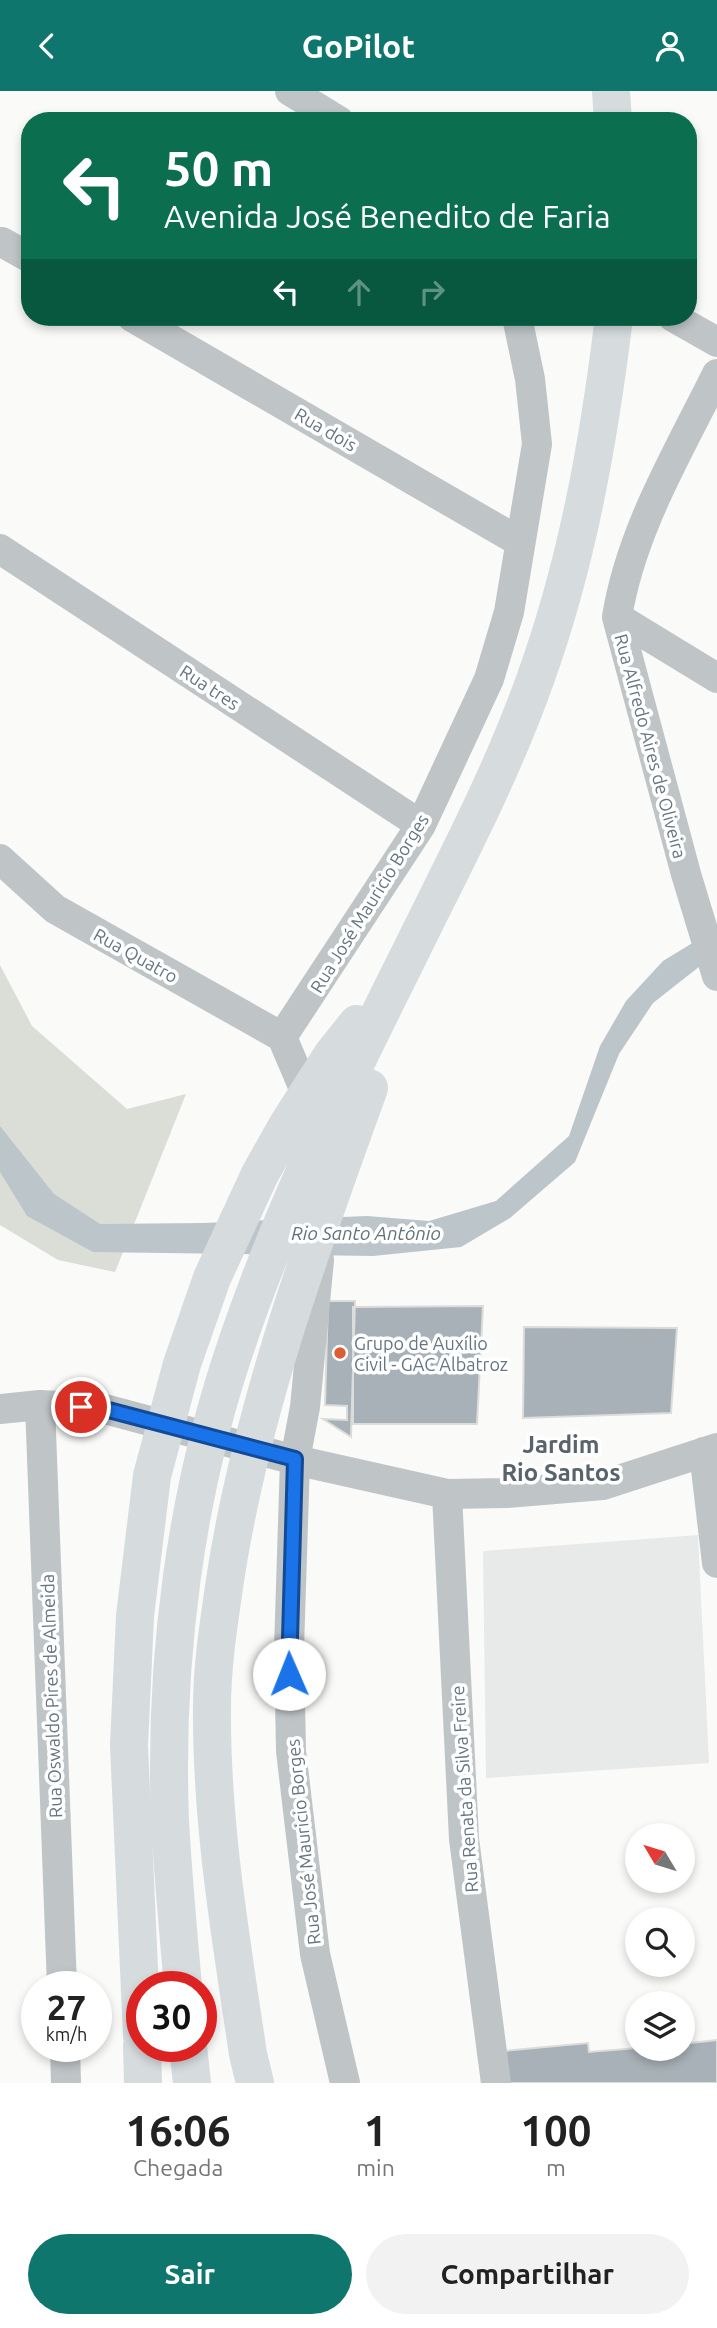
<!DOCTYPE html>
<html lang="pt">
<head>
<meta charset="utf-8">
<style>
  :root { --surface:#fff; --page:#f2f2f2; --text:#222; --muted:#767676; --accent:#0f766e }
  body { margin:0; font-family:Ubuntu,sans-serif; background:var(--page); color:var(--text); height:100vh; display:flex; flex-direction:column; font-size:26px; white-space:nowrap }
  * { box-sizing:border-box; margin:0 }
  p { font-size:23px; color:var(--muted) }
  .icon { flex:none; width:38px; height:38px; fill:none; stroke:currentColor; stroke-width:2; stroke-linecap:round; stroke-linejoin:round }
  .map { position:relative; height:1992px; overflow:hidden }
  .drawer { display:flex; flex-direction:column; background:var(--surface); flex:1 }
  .drawer>* { flex:none }
  .guide { position:absolute; left:21px; top:21px; width:676px; height:214px; border-radius:28px; box-shadow:0 4px 10px #0003; background:#0b6e4f; color:#fff; overflow:hidden }
  .needle { width:46px; rotate:308deg }
  .fabs { position:absolute; left:625px; top:1732px; display:grid; gap:14px }
  .fabs a { display:grid; place-items:center; width:70px; height:70px; border-radius:50%; background:var(--surface); box-shadow:0 4px 10px #0003; font-size:35px }
  .speed { position:absolute; left:21px; top:1880px; display:flex; gap:14px; font-size:35px; font-weight:700; text-align:center }
  .speed>* { display:grid; place-content:center; width:91px; height:91px; border-radius:50%; background:var(--surface); box-shadow:0 4px 10px #0003; line-height:1 }
  .speed small { font-size:18px; font-weight:400 }
  .speed .limit { border:10px solid #d22; background:#fff; color:#111 }
  .pin { position:absolute; display:grid; place-items:center; width:60px; height:60px; color:#fff; margin:-30px; border:4px solid #fff; border-radius:50%; box-shadow:0 2px 7px #0007 }
  .me { position:absolute; width:77px; margin:-38px; rotate:359deg; stroke-linejoin:round; filter:drop-shadow(0 0 5px #0008) }
  .turn { display:flex; align-items:center; gap:24px; height:147px; padding:0 28px; font-size:32px }
  .turn .icon { width:91px; height:91px; stroke-width:2.5 }
  .turn b { display:block; font-size:49px; line-height:60px }
  .lanes { display:flex; align-items:center; height:66px; padding:0 28px; background:#0003; justify-content:center; gap:35px; direction:ltr }
  .lanes .off { opacity:.35 }
  .eta { display:flex; justify-content:space-evenly; align-items:center; height:119px; text-align:center }
  .eta b { font-size:42px; font-weight:700; line-height:49px }
  .action { display:flex; gap:14px; margin-top:auto; padding:14px 28px }
  .action a { flex:1; height:80px; border-radius:42px; background:var(--accent); color:#fff; font-size:28px; font-weight:700; line-height:80px; text-align:center }
  .action a+a { background:var(--page); color:var(--text) }
  header { display:flex; justify-content:space-between; align-items:center; height:91px; padding:0 28px; background:var(--accent); color:#fff; font-size:32px; font-weight:700 }
  .map>svg:first-child { display:block }
</style>
</head>
<body>
<header><svg class="icon" aria-label="back" viewBox="0 0 24 24"><path d="M15 5l-7 7 7 7"/></svg>GoPilot<svg class="icon" aria-label="person" viewBox="0 0 24 24"><circle cx="12" cy="8" r="4"/><path d="M4 21q1-7 8-7t8 7"/></svg></header>
<div class="map">
<svg width="717" height="1992" viewBox="0 0 717 1992">
  <rect width="100%" height="100%" fill="#fafaf8"/>
  <path fill="#e8e9e9" d="M698,1444L709,1672L486,1687L483,1460Z"/>
  <path fill="#daded7" d="M0,874L32,935L127,1018L186,1003L115,1181L58,1169L0,1134Z"/>
  <path fill="#bbc5ca" d="M717,837L709,868L653,912L619,963L575,1071L510,1127L461,1156L373,1165L93,1161L27,1125L0,1081V1035L54,1103L100,1133L203,1132L367,1125L429,1130L496,1110L569,1045L600,955L626,910L663,870Z"/>
  <path fill="#a8b1b7" stroke="#dcdcda" stroke-width="2" d="M328,1210H355L351,1346L323,1328L347,1329V1315L325,1314Z
    M483,1215L477,1333H353V1216Z
    M524,1236L677,1237L671,1322L523,1327Z
    M717,1949V1992H507L504,1960L588,1952L589,1961L637,1957L682,1958V1953Z"/>
  <g fill="none" stroke-linecap="round" stroke-linejoin="round">
    <path stroke="#bfc4c7" stroke-width="30" d="M290,0L339,30
      M2,151L30,167
      M132,226L520,451
      M673,226L717,251
      M717,283C678,362 631,439 617,526L686,783L717,885
      M0,458L421,734
      M617,526L717,587
      M0,768L55,818L282,946
      M282,946L313,1019
      M282,946L421,734L489,588L509,521L537,353L530,288L517,226
      M319,1169L305,1316L295,1369L289,1558L291,1660L315,1863L345,1992
      M40,1314L62,1895
      M0,1318L40,1314L101,1317L295,1369L447,1403L507,1402L603,1394L717,1357
      M704,1361L717,1472
      M447,1403L464,1748L496,1992
      M65,1955L66,1992"/>
    <path stroke="#d6dbde" stroke-width="38" d="M611,0L613,30
      M183,1895C178,1840 173,1784 170,1729C164,1569 185,1403 237,1252C282,1119 345,992 408,866C453,774 502,683 536,586C578,469 599,349 614,226
      M142,1945L129,1654L135,1525L152,1385L182,1273L212,1187L260,1083L287,1035L333,963L357,933
      M142,1955L143,1992
      M188,1955L192,1992
      M255,1992L248,1963C231,1848 211,1733 212,1616C212,1574 219,1531 225,1489C251,1320 311,1157 369,997"/>
  </g>
  <g fill="none" stroke-linecap="round" stroke-linejoin="round">
    <g stroke="#114b97" stroke-width="18">
      <path id="route" d="M81,1316L101,1317L295,1368L289,1583"/>
    </g>
    <use href="#route" stroke="#1a73e8" stroke-width="12"/>
  </g>
  <circle fill="#db5d36" stroke="#fff" stroke-width="2.5" cx="340" cy="1262" r="7"/>
  <g text-anchor="middle" dominant-baseline="central" stroke-width="7" stroke-linejoin="round" paint-order="stroke">
    <g font-size="18" fill="#667581" stroke="#fff">
      <text transform="translate(326 338) rotate(30)">Rua dois</text>
      <text transform="translate(210 596) rotate(33)">Rua tres</text>
      <text transform="translate(651 655) rotate(75)">Rua Alfredo Aires de Oliveira</text>
      <text transform="translate(369 812) rotate(-58)">Rua José Mauricio Borges</text>
      <text transform="translate(136 864) rotate(29)">Rua Quatro</text>
      <text transform="translate(51 1605) rotate(-92)">Rua Oswaldo Pires de Almeida</text>
      <text transform="translate(464 1698) rotate(-94)">Rua Renata da Silva Freire</text>
      <text transform="translate(303 1751) rotate(-96)">Rua José Mauricio Borges</text>
    </g>
    <g font-size="18" fill="#667581" stroke="#fff" text-anchor="start">
      <text x="354" y="1252">Grupo de Auxílio<tspan x="354" dy="21">Civil - GAC Albatroz</tspan></text>
    </g>
    <g font-size="19" font-style="italic" fill="#60737b" stroke="#fff">
      <text x="366" y="1142">Rio Santo Antônio</text>
    </g>
    <g font-size="24" font-weight="bold" fill="#58636c" stroke="#fff">
      <text x="561" y="1353">Jardim<tspan x="561" dy="28">Rio Santos</tspan></text>
    </g>
  </g>
</svg>
<div class="fabs">
<a><svg class="needle" viewBox="-14 -14 28 28"><path d="M0-13l5 13h-10z" fill="#e53935"/><path d="M0 13l5-13h-10z" fill="#767676"/></svg></a>
<a><svg class="icon" aria-label="search" viewBox="0 0 24 24"><circle cx="10" cy="10" r="6"/><path d="M15 15l6 6"/></svg></a>
<a><svg class="icon" aria-label="layers" viewBox="0 0 24 24"><path d="M12 4l9 5-9 5-9-5zM3 14l9 5 9-5"/></svg></a>
</div>
<div class="speed"><div>27<small>km/h</small></div><div class="limit">30</div></div>
<div class="pin" style="left:81px;top:1316px;background:#d93025"><svg class="icon" aria-label="arrive" viewBox="0 0 24 24"><path d="M6 21V4h12l-3 4 3 4H6"/></svg></div>
<svg class="me" style="left:289px;top:1583px" viewBox="-20 -20 40 40"><circle r="19" fill="#fff"/><path d="M0-13L10 11 0 6-10 11z" fill="#1a73e8"/></svg>
<div class="guide">
<div class="turn"><svg class="icon" aria-label="left" viewBox="0 0 24 24"><path d="M17 20v-9H6M10 6l-5 5 5 5"/></svg><div><b>50 m</b>Avenida José Benedito de Faria</div></div>
<div class="lanes"><svg class="icon" aria-label="left" viewBox="0 0 24 24"><path d="M17 20v-9H6M10 6l-5 5 5 5"/></svg><svg class="icon off" aria-label="ahead" viewBox="0 0 24 24"><path d="M12 20V5M6 11l6-6 6 6"/></svg><svg class="icon off" aria-label="right" viewBox="0 0 24 24"><path d="M7 20v-9h11M14 6l5 5-5 5"/></svg></div>
</div>
</div>
<section class="drawer">
<div class="eta">
<div><b>16:06</b><p>Chegada</p></div>
<div><b>1</b><p>min</p></div>
<div><b>100</b><p>m</p></div>
</div>
<div class="action"><a>Sair</a><a>Compartilhar</a></div>
</section>
</body>
</html>
